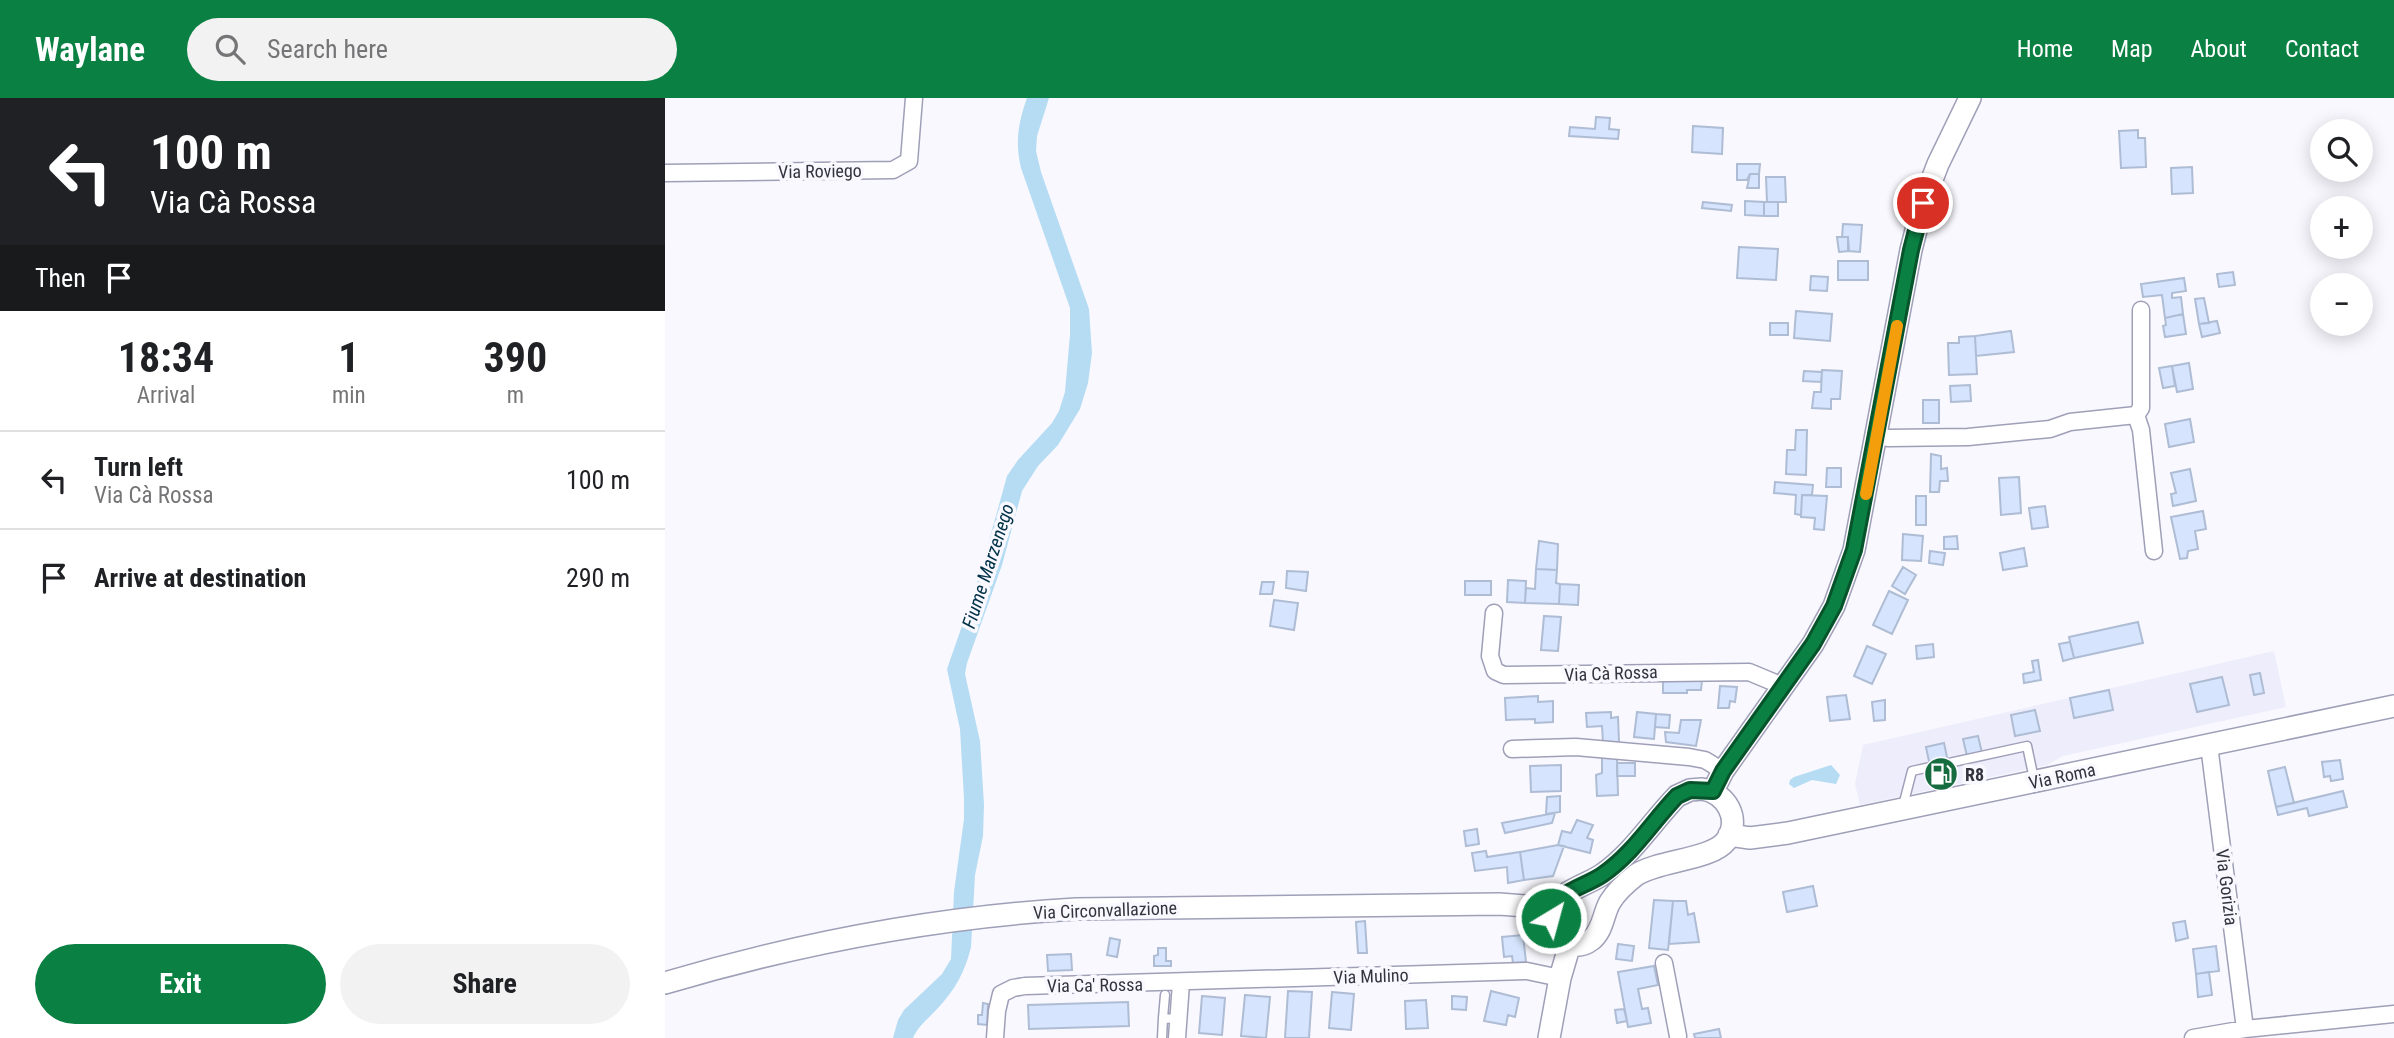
<!DOCTYPE html>
<html lang="en">
<head>
<meta charset="utf-8">
<style>
  :root { --surface:#fff; --page:#f2f2f2; --text:#202124; --muted:#757577; --line:#e0e0e0; --accent:#0b8043 }
  body { margin:0; font-family:"Roboto Condensed",sans-serif; background:var(--page); color:var(--text); height:100vh; display:flex; flex-direction:column; font-size:26px; white-space:nowrap }
  * { box-sizing:border-box; margin:0 }
  p { font-size:23px; color:var(--muted) }
  .icon { flex:none; width:38px; height:38px; fill:none; stroke:currentColor; stroke-width:2; stroke-linecap:round; stroke-linejoin:round }
  .map { position:relative; flex:1; overflow:hidden }
  .drawer { display:flex; flex-direction:column; background:var(--surface); width:665px }
  .drawer>* { flex:none }
  .guide { background:#202124; color:#fff; overflow:hidden }
  .buttons { position:absolute; left:1645px; top:21px; display:grid; gap:14px }
  .buttons a { display:grid; place-items:center; width:63px; height:63px; border-radius:50%; background:var(--surface); box-shadow:0 4px 18px #0003; font-size:35px }
  .pin { position:absolute; display:grid; place-items:center; width:60px; height:60px; color:#fff; margin:-30px; border:4px solid #fff; border-radius:50%; box-shadow:0 2px 7px #0007 }
  .me { position:absolute; width:77px; margin:-38px; rotate:37deg; stroke-linejoin:round; filter:drop-shadow(0 0 5px #0008) }
  .turn { display:flex; align-items:center; gap:24px; height:147px; padding:0 35px; font-size:32px }
  .turn .icon { width:91px; height:91px; stroke-width:2.5 }
  .turn b { display:block; font-size:49px; line-height:60px }
  .then { display:flex; align-items:center; height:66px; padding:0 35px; background:#0003; gap:14px; font-size:26px }
  .eta { display:flex; justify-content:space-evenly; align-items:center; height:119px; text-align:center }
  .eta b { font-size:42px; font-weight:700; line-height:49px }
  .primary-button { display:flex; gap:14px; margin-top:auto; padding:14px 35px }
  .primary-button a { flex:1; height:80px; border-radius:42px; background:var(--accent); color:#fff; font-size:28px; font-weight:700; line-height:80px; text-align:center }
  .primary-button a+a { background:var(--page); color:var(--text) }
  ul { padding:0; list-style:none }
  li { display:flex; align-items:center; gap:21px; height:98px; padding:0 35px; border-top:2px solid var(--line) }
  li div { flex:1 }
  li b { display:block; font-size:26px }
  li em { font-style:normal }
  header { display:flex; align-items:center; gap:42px; box-sizing:border-box; height:98px; padding:0 35px; background:var(--accent); color:#fff }
  header strong { font-size:33px }
  nav { display:flex; gap:38px; margin-inline-start:auto; font-size:24px }
  .search { width:490px; height:63px; background:var(--page); display:flex; align-items:center; gap:18px; box-sizing:border-box; padding:0 24px; border-radius:38px; color:var(--muted); font-size:26px }
  main { display:flex; flex:1; min-height:0 }
  .map>svg:first-child { display:block }
</style>
</head>
<body>
<header>
<strong>Waylane</strong>
<div class="search"><svg class="icon" aria-label="search" viewBox="0 0 24 24"><circle cx="10" cy="10" r="6"/><path d="M15 15l6 6"/></svg>Search here</div>
<nav><a>Home</a><a>Map</a><a>About</a><a>Contact</a></nav>
</header>
<main>
<section class="drawer">
<div class="guide">
<div class="turn"><svg class="icon" aria-label="left" viewBox="0 0 24 24"><path d="M17 20v-9H6M10 6l-5 5 5 5"/></svg><div><b>100 m</b>Via Cà Rossa</div></div>
<div class="then">Then<svg class="icon" aria-label="arrive" viewBox="0 0 24 24"><path d="M6 21V4h12l-3 4 3 4H6"/></svg></div>
</div>
<div class="eta">
<div><b>18:34</b><p>Arrival</p></div>
<div><b>1</b><p>min</p></div>
<div><b>390</b><p>m</p></div>
</div>
<ul>
<li><svg class="icon" aria-label="left" viewBox="0 0 24 24"><path d="M17 20v-9H6M10 6l-5 5 5 5"/></svg><div><b>Turn left</b><p>Via Cà Rossa</p></div><em>100 m</em></li>
<li><svg class="icon" aria-label="arrive" viewBox="0 0 24 24"><path d="M6 21V4h12l-3 4 3 4H6"/></svg><div><b>Arrive at destination</b></div><em>290 m</em></li>
</ul>
<div class="primary-button"><a>Exit</a><a>Share</a></div>
</section>
<div class="map">
<svg width="1729" height="940" viewBox="0 0 1729 940">
  <rect width="100%" height="100%" fill="#f8f8fe"/>
  <path fill="#eeedfb" d="M1609,553L1621,609L1398,658L1382,667L1195,707L1190,686L1198,647Z"/>
  <path fill="#b5dcf3" d="M362,0H384L372,38L371,53L376,74L424,211L427,255L423,285L415,311L393,347L373,368L357,393L337,467L302,565L300,576L315,643L319,707L318,738L310,777L306,849C300,874 290,892 272,911C264,920 253,928 248,940H228L233,922L239,912L277,876L286,861L289,794L299,721V700L295,631L282,571L314,479L342,378L353,362L387,325L394,313L400,294L405,237V210L356,70C350,45 353,25 362,0Z
    M1166,667L1175,677L1171,686L1147,682L1129,690L1124,686L1125,682L1129,679Z"/>
  <path fill="#d6e5fd" stroke="#aebcd4" stroke-width="2" d="M931,19L945,20L944,31L954,32L953,41L904,38L905,29L930,31Z
    M1028,28L1058,30L1057,56L1027,54Z
    M1473,32V40H1480L1481,69L1456,70L1454,33Z
    M1072,66H1095L1094,76H1085L1082,82H1072Z
    M1527,69L1528,95L1507,96L1506,70Z
    M1085,76H1094V90H1082Z
    M1101,79H1120L1121,104H1102Z
    M1080,103L1099,104V118L1080,117Z
    M1038,104L1067,107L1066,113L1037,110Z
    M1099,104H1113V118H1099Z
    M1178,126L1197,127L1195,154L1183,153V139H1177Z
    M1172,139H1183L1184,153L1174,154Z
    M1074,149L1113,151L1111,182L1072,180Z
    M1173,163H1203V182H1173Z
    M1568,174L1570,187L1554,189L1552,176Z
    M1146,178L1163,179L1162,193L1145,192Z
    M1519,180L1521,193L1507,195V200L1516,199L1518,216L1500,220L1497,197L1478,199L1476,186Z
    M1539,200L1544,225L1534,226L1530,201Z
    M1131,213L1167,216L1165,243L1129,240Z
    M1518,216L1521,236L1500,239L1498,228L1501,227L1500,220Z
    M1552,223L1555,235L1537,239L1534,226Z
    M1105,225H1123V237H1105Z
    M1346,233L1349,254L1311,258L1310,238Z
    M1310,238L1312,276L1284,277L1283,245H1294V239Z
    M1524,265L1528,291L1512,294L1507,268Z
    M1507,268L1510,288L1498,290L1494,270Z
    M1157,272L1177,273L1175,301H1166V311L1147,310L1149,294H1156Z
    M1139,273L1157,274L1156,284L1138,283Z
    M1305,287L1306,303L1286,304L1285,288Z
    M1258,302H1274V325H1258Z
    M1525,321L1529,344L1504,349L1500,326Z
    M1131,332H1142L1141,377L1121,376L1122,352H1130Z
    M1266,356L1276,358V371L1282,370L1283,383H1275L1274,394H1265Z
    M1162,370H1176V389H1161Z
    M1525,371L1531,403L1508,408L1506,396L1511,395L1506,375Z
    M1354,379L1356,415L1336,417L1334,380Z
    M1110,384L1148,387L1147,397H1137L1136,417L1130,416L1131,397L1109,395Z
    M1137,397L1162,398L1159,432L1149,431L1150,420L1136,419Z
    M1251,398H1261V427H1251Z
    M1380,408L1383,429L1367,431L1364,410Z
    M1538,413L1541,431L1530,433L1533,451L1523,453L1522,460L1515,461L1506,419Z
    M1238,436L1258,438L1256,463L1237,462Z
    M1292,438L1293,451H1279V439Z
    M874,443L893,446L892,472L871,471Z
    M1359,450L1362,468L1338,472L1335,455Z
    M1265,453L1280,455L1278,467L1264,465Z
    M1238,469L1251,477L1240,496L1227,488Z
    M871,471L892,472L891,485L895,486L894,506L860,505L861,490L870,491Z
    M622,473L643,474L641,493L621,490Z
    M843,482L861,483L860,505L842,504Z
    M800,483H826V497H800Z
    M597,484H609L607,496H595Z
    M895,486L914,487L913,507L894,506Z
    M1224,493L1243,502L1227,536L1208,527Z
    M609,502L633,505L629,532L605,528Z
    M879,518L896,519L893,553L876,552Z
    M1473,524L1478,545L1409,560L1404,539Z
    M1405,544L1409,560L1398,563L1394,546Z
    M1268,546L1269,559L1252,561L1251,548Z
    M1202,548L1221,556L1207,586L1189,578Z
    M1373,562L1376,582L1359,585L1358,576L1369,574L1367,563Z
    M1595,575L1599,595L1589,597L1585,577Z
    M1557,579L1564,607L1532,614L1525,586Z
    M998,582H1037L1036,592H1022V595H998Z
    M1055,588L1072,589L1070,604L1065,603L1064,610H1053Z
    M1444,592L1448,612L1409,620L1405,600Z
    M1181,597L1185,621L1165,623L1162,599Z
    M873,598V604L888,603V624L870,625V621L841,622L840,600Z
    M1220,602V622L1209,623L1207,604Z
    M1370,612L1375,633L1350,638L1346,617Z
    M946,614V620L953,619L954,644L938,645L937,628L922,629L921,615Z
    M972,614L991,616L989,641L969,639Z
    M991,616L1005,617L1004,630L990,629Z
    M1016,622H1036L1031,648L1001,644L1000,634L1014,635Z
    M1313,638L1317,655L1302,658L1298,641Z
    M1279,645L1287,683L1269,687L1261,649Z
    M937,659L952,660L953,697L932,698L931,677L937,675Z
    M1675,662L1678,681L1666,683L1665,678L1659,679L1657,664Z
    M952,665H970V678H952Z
    M896,667V693L866,694L865,668Z
    M1620,669L1629,705L1611,709L1603,673Z
    M1678,693L1682,709L1644,718L1642,710L1613,717L1611,709Z
    M895,698V714L881,716L882,699Z
    M890,715L887,725L840,735L837,725Z
    M912,722L928,727L922,740L928,742L925,755L893,747L897,733L906,735Z
    M812,731L814,746L801,748L799,733Z
    M893,747L899,748L888,778L859,782L855,754Z
    M821,753L822,759L855,754L859,782L843,785L842,769L810,773L807,755Z
    M1148,788L1152,808L1122,814L1118,794Z
    M989,802L1008,803L1003,852L984,850Z
    M1008,803H1021L1023,817L1029,815L1034,844L1004,846Z
    M700,823L702,855H693L691,824Z
    M1520,823L1523,840L1511,843L1508,825Z
    M858,837L861,864L848,865L847,858L839,859L837,839Z
    M445,840L455,842L452,859L442,857Z
    M953,846L969,848L967,863L951,861Z
    M1551,848L1554,873L1531,876L1528,851Z
    M493,850H501V863H506V868H489V858L493,857Z
    M406,856L407,872L383,873L382,857Z
    M989,868L993,887L973,891L977,911L983,910L986,925L963,929L953,874Z
    M1544,874L1547,897L1533,899L1531,876Z
    M623,893L647,894L644,940H620Z
    M826,893L854,900L850,919L843,917L841,927L819,923Z
    M667,894L689,896L686,932L664,930Z
    M580,897L605,899L601,940L576,938Z
    M537,898L560,900L557,937L534,935Z
    M787,898L802,899L801,912L787,911Z
    M761,902L763,930L741,931L740,903Z
    M463,904L464,928L364,931L363,907Z
    M318,905L323,906L322,927L313,926V917H317Z
    M959,911L962,923L952,925L950,912Z
    M1054,931L1056,940H1030L1029,936Z"/>
  <g fill="none" stroke-linecap="round" stroke-linejoin="round">
    <g stroke="#9f9fb8" stroke-width="11">
      <path id="lane" d="M1238,708L1247,673L1362,648L1369,681
        M498,920L500,897
        M497,940L498,920L513,921"/>
    </g>
    <g stroke="#9f9fb8" stroke-width="19">
      <path id="street" d="M0,75L228,72L244,63L249,0
        M1471,317L1476,332L1489,453
        M1211,337L1223,340L1303,339L1385,331L1405,324L1471,317L1476,310V212
        M829,515L825,558L830,573L839,577L1084,574L1108,584L1117,591
        M1544,647L1580,931
        M847,651L911,649L1024,659L1040,662L1058,673
        M999,865L1013,938
        M330,940L332,913L336,896L348,890L360,888L862,873L895,880
        M512,940L516,885
        M1528,940L1580,931L1729,916"/>
    </g>
    <g stroke="#9f9fb8" stroke-width="24">
      <path id="secondary" d="M1037,691C1061,695 1077,721 1061,743C1046,762 994,762 971,777C962,784 951,794 945,804C938,816 938,833 926,842C904,859 878,830 889,807C896,794 926,785 938,776C968,755 987,724 1012,698L1025,692Z
        M1048,693L1058,673L1148,546L1169,508L1189,452L1246,152L1258,105L1273,66L1305,0
        M1064,737L1085,740L1123,735L1729,608
        M0,885C135,845 270,819 411,811L834,806L876,809L888,812
        M884,940L895,880L905,846"/>
    </g>
    <use href="#lane" stroke="#fff" stroke-width="8"/>
    <use href="#street" stroke="#fff" stroke-width="16"/>
    <use href="#secondary" stroke="#fff" stroke-width="21"/>
  </g>
  <g fill="none" stroke-linecap="round" stroke-linejoin="round">
    <g stroke="#07532c" stroke-width="18">
      <path id="route" d="M886,820C891,792 916,791 937,777C968,756 987,724 1012,698L1025,692L1048,693L1058,673L1148,546L1169,508L1189,452L1246,152L1258,105"/>
    </g>
    <use href="#route" stroke="#0b8043" stroke-width="12"/>
    <path stroke="#f59e0b" stroke-width="12" d="M1201,396L1232,228"/>
  </g>
  <defs>
    <g id="fuel-disc" transform="scale(1.75)"><circle r="9.5" fill="#166c3e" stroke="#f8f8fe"/><path d="M-5.5-6h7V0h2V4h1.3V-2.5L3-4.5l.8-.8L6-3V5H2.5V1h-1V6h-7ZM-4.2-4.7v3.2H.2V-4.7Z" fill="#fff"/></g>
  </defs>
  <g fill-rule="evenodd">
    <use href="#fuel-disc" x="1276" y="676"/>
  </g>
  <g text-anchor="middle" dominant-baseline="central" stroke-width="7" stroke-linejoin="round" paint-order="stroke">
    <g font-size="18" fill="#34343e" stroke="#f8f8fe">
      <text transform="translate(155 73) rotate(-1)">Via Roviego</text>
      <text transform="translate(946 575) rotate(-2)">Via Cà Rossa</text>
      <text transform="translate(1397 678) rotate(-12)">Via Roma</text>
      <text transform="translate(1562 789) rotate(83)">Via Gorizia</text>
      <text transform="translate(440 812) rotate(-2)">Via Circonvallazione</text>
      <text transform="translate(706 878) rotate(-2)">Via Mulino</text>
      <text transform="translate(430 887) rotate(-1)">Via Ca' Rossa</text>
    </g>
    <g font-size="18" font-weight="bold" fill="#34343e" stroke="#f8f8fe" text-anchor="start">
      <text x="1300" y="676">R8</text>
    </g>
    <g font-size="19" font-style="italic" fill="#003147" stroke="#f8f8fe">
      <text transform="translate(323 468) rotate(-72)">Fiume Marzenego</text>
    </g>
  </g>
</svg>
<div class="buttons">
<a><svg class="icon" aria-label="search" viewBox="0 0 24 24"><circle cx="10" cy="10" r="6"/><path d="M15 15l6 6"/></svg></a>
<a>+</a>
<a>−</a>
</div>
<div class="pin" style="left:1258px;top:105px;background:#d93025"><svg class="icon" aria-label="arrive" viewBox="0 0 24 24"><path d="M6 21V4h12l-3 4 3 4H6"/></svg></div>
<svg class="me" style="left:886px;top:820px" viewBox="-20 -20 40 40"><circle r="17" fill="#0b8043" stroke="#fff" stroke-width="3"/><path d="M0-11L8 9 0 5-8 9z" fill="#fff"/></svg>
</div>
</main>
</body>
</html>
